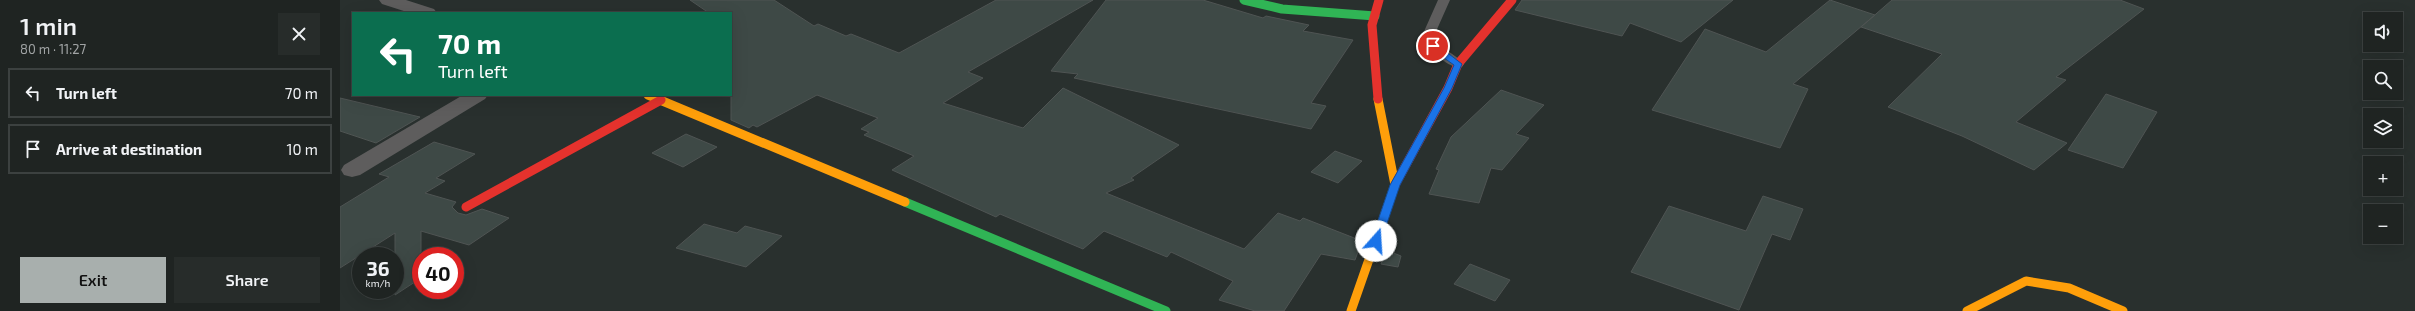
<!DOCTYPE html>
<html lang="en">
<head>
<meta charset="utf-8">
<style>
  :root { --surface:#1f2422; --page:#272c2a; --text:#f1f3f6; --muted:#a1a4a5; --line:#3c4140; --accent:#a8afad }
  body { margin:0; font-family:"Exo 2",sans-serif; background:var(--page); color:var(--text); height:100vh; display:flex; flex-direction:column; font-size:15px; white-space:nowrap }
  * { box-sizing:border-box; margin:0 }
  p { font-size:13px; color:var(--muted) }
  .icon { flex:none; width:22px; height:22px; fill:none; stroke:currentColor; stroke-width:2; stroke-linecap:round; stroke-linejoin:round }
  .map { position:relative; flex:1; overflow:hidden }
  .panel { display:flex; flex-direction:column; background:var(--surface); width:340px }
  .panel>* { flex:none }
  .hud { position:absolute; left:12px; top:12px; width:380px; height:84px; border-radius:0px; box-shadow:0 4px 16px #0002,0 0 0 1px var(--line); background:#0b6e4f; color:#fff; overflow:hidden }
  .buttons { position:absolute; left:2023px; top:12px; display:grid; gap:8px }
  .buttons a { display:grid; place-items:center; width:40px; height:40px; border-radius:0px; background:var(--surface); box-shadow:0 4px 16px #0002,0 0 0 1px var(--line); font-size:20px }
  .speed { position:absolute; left:12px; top:247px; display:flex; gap:8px; font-size:20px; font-weight:700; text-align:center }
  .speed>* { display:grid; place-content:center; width:52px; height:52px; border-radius:50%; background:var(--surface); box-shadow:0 4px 16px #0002,0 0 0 1px var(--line); line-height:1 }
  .speed small { font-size:10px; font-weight:400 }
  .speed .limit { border:6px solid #d22; background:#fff; color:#111 }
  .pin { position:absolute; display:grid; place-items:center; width:34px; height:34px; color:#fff; margin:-17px; border:2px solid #fff; border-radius:50%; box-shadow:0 1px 4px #0007 }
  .me { position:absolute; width:44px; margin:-22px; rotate:19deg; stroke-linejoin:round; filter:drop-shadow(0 0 3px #0008) }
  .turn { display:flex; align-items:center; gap:14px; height:84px; padding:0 20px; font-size:18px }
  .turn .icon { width:52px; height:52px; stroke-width:2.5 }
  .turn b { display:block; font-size:28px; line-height:34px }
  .round { display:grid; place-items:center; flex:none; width:42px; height:42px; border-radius:0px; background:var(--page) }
  .headline { display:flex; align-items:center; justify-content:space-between; height:68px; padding:0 20px }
  h1 { font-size:24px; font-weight:600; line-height:30px }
  .cta { display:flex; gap:8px; margin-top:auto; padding:8px 20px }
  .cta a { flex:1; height:46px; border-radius:0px; background:var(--accent); color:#111; font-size:16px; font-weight:600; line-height:46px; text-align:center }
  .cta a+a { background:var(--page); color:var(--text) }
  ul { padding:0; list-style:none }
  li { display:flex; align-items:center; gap:12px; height:50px; margin:0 8px 6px; padding:0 12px; border:2px solid var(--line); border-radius:0px }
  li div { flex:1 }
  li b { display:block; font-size:15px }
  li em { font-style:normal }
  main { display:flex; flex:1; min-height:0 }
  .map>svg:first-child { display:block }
</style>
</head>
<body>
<main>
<section class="panel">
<div class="headline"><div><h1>1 min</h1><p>80 m · 11:27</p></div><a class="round"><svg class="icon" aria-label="close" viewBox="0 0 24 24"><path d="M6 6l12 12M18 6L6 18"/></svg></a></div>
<ul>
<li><svg class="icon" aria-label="left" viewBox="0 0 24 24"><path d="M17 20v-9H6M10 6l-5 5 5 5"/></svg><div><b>Turn left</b></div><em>70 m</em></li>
<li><svg class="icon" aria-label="arrive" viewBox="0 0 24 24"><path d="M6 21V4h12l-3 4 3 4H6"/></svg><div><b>Arrive at destination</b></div><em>10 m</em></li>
</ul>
<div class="cta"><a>Exit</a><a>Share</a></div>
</section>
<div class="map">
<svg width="2075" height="311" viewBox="0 0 2075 311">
  <rect width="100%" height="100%" fill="#29302e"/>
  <path fill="#3e4946" stroke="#4f5453" d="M350,0H434L474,26L478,24L506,36L511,34L559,53L656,0H753L628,72L643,78L603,103L683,128L723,88L839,145L791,178L794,180L766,193L904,249L938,213L960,221L963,218L1022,241L1015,260L981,254L944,311H915L879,300L893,281L831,252L827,257L764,231L743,249L660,214L656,217L552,170L574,156L524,135L529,132L521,129L538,118L477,95L417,127L413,125L409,128L391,120V13H369Z
    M766,0H863L923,18L926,16L969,25L963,31L1013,40L971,103L986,106L971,129L734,78L738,74L711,71Z
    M1182,0H1393L1341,42L1290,23L1282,36L1175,10Z
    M1490,0L1535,15L1453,84L1468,89L1440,148L1312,110L1365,29L1426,52Z
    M1552,0H1780L1804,9L1716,77L1726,80L1676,122L1727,143L1694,170L1622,136L1548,107L1602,54L1521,27Z
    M1161,90L1204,105L1176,134L1189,138L1162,170L1151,168L1139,203L1089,194L1099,170L1096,169L1111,137Z
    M1766,94L1817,112L1783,168L1728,150Z
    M0,98L80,117L36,143L0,131Z
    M346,134L377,147L343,167L312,153Z
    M94,142L135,154L96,178L105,181L85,193L116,202L112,207L118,213L126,215L142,209L169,218L129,245L81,231V278L55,295V233L0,268V207L49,177L39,174Z
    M995,151L1022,161L998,183L971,172Z
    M1423,196L1463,209L1450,240L1432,234L1399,310L1291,272L1329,206L1406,231Z
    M364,224L397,233L405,226L442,236L406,267L336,248Z
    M1046,250L1061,256L1058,267L1041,264Z
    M1130,264L1170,280L1155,301L1114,284Z"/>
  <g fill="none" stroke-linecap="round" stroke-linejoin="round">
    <path fill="#5e5d5d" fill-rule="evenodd" d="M1098,0H1110L1094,36L1098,44L1122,61L1124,64L1122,67C1108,70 1088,48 1082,36Z"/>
    <path fill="#5e5d5d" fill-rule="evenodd" d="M39,0H66L94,9L97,13H70L42,4Z
      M123,95H148L145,99L20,175L12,177L4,175L1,170L4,165Z"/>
    <path stroke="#30b455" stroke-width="9" d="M904,0L942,9L1035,16
      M565,202L826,311"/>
    <path stroke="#ff9f0a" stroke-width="9" d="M308,95L565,202
      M1011,311L1055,185L1038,99
      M1627,311L1686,281L1729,288L1783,311"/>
    <path stroke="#e5322d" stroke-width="9" d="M1038,99L1032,25L1039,0
      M1055,185L1108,88L1118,64L1172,0
      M126,207L321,100"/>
  </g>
  <path fill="#1a73e8" stroke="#114b97" d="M1090,44H1096L1122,64L1112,88L1060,185L1041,241L1039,243H1032L1031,241L1050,185L1104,88L1114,65L1090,48Z"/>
</svg>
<div class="buttons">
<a><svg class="icon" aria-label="sound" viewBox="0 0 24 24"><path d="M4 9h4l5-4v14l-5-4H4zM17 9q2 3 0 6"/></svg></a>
<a><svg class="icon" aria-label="search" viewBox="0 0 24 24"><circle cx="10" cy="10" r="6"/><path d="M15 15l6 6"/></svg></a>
<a><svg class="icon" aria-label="layers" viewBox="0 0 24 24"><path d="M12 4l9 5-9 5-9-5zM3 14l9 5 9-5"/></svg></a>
<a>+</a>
<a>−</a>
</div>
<div class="speed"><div>36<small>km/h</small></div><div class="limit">40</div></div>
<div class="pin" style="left:1093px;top:46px;background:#d93025"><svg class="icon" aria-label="arrive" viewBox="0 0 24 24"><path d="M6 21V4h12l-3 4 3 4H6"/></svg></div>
<svg class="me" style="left:1036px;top:241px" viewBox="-20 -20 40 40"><circle r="19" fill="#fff"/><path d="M0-13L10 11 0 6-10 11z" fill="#1a73e8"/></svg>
<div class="hud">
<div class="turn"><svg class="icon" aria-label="left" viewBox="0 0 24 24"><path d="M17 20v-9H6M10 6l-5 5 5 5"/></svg><div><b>70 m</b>Turn left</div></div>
</div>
</div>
</main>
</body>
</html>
